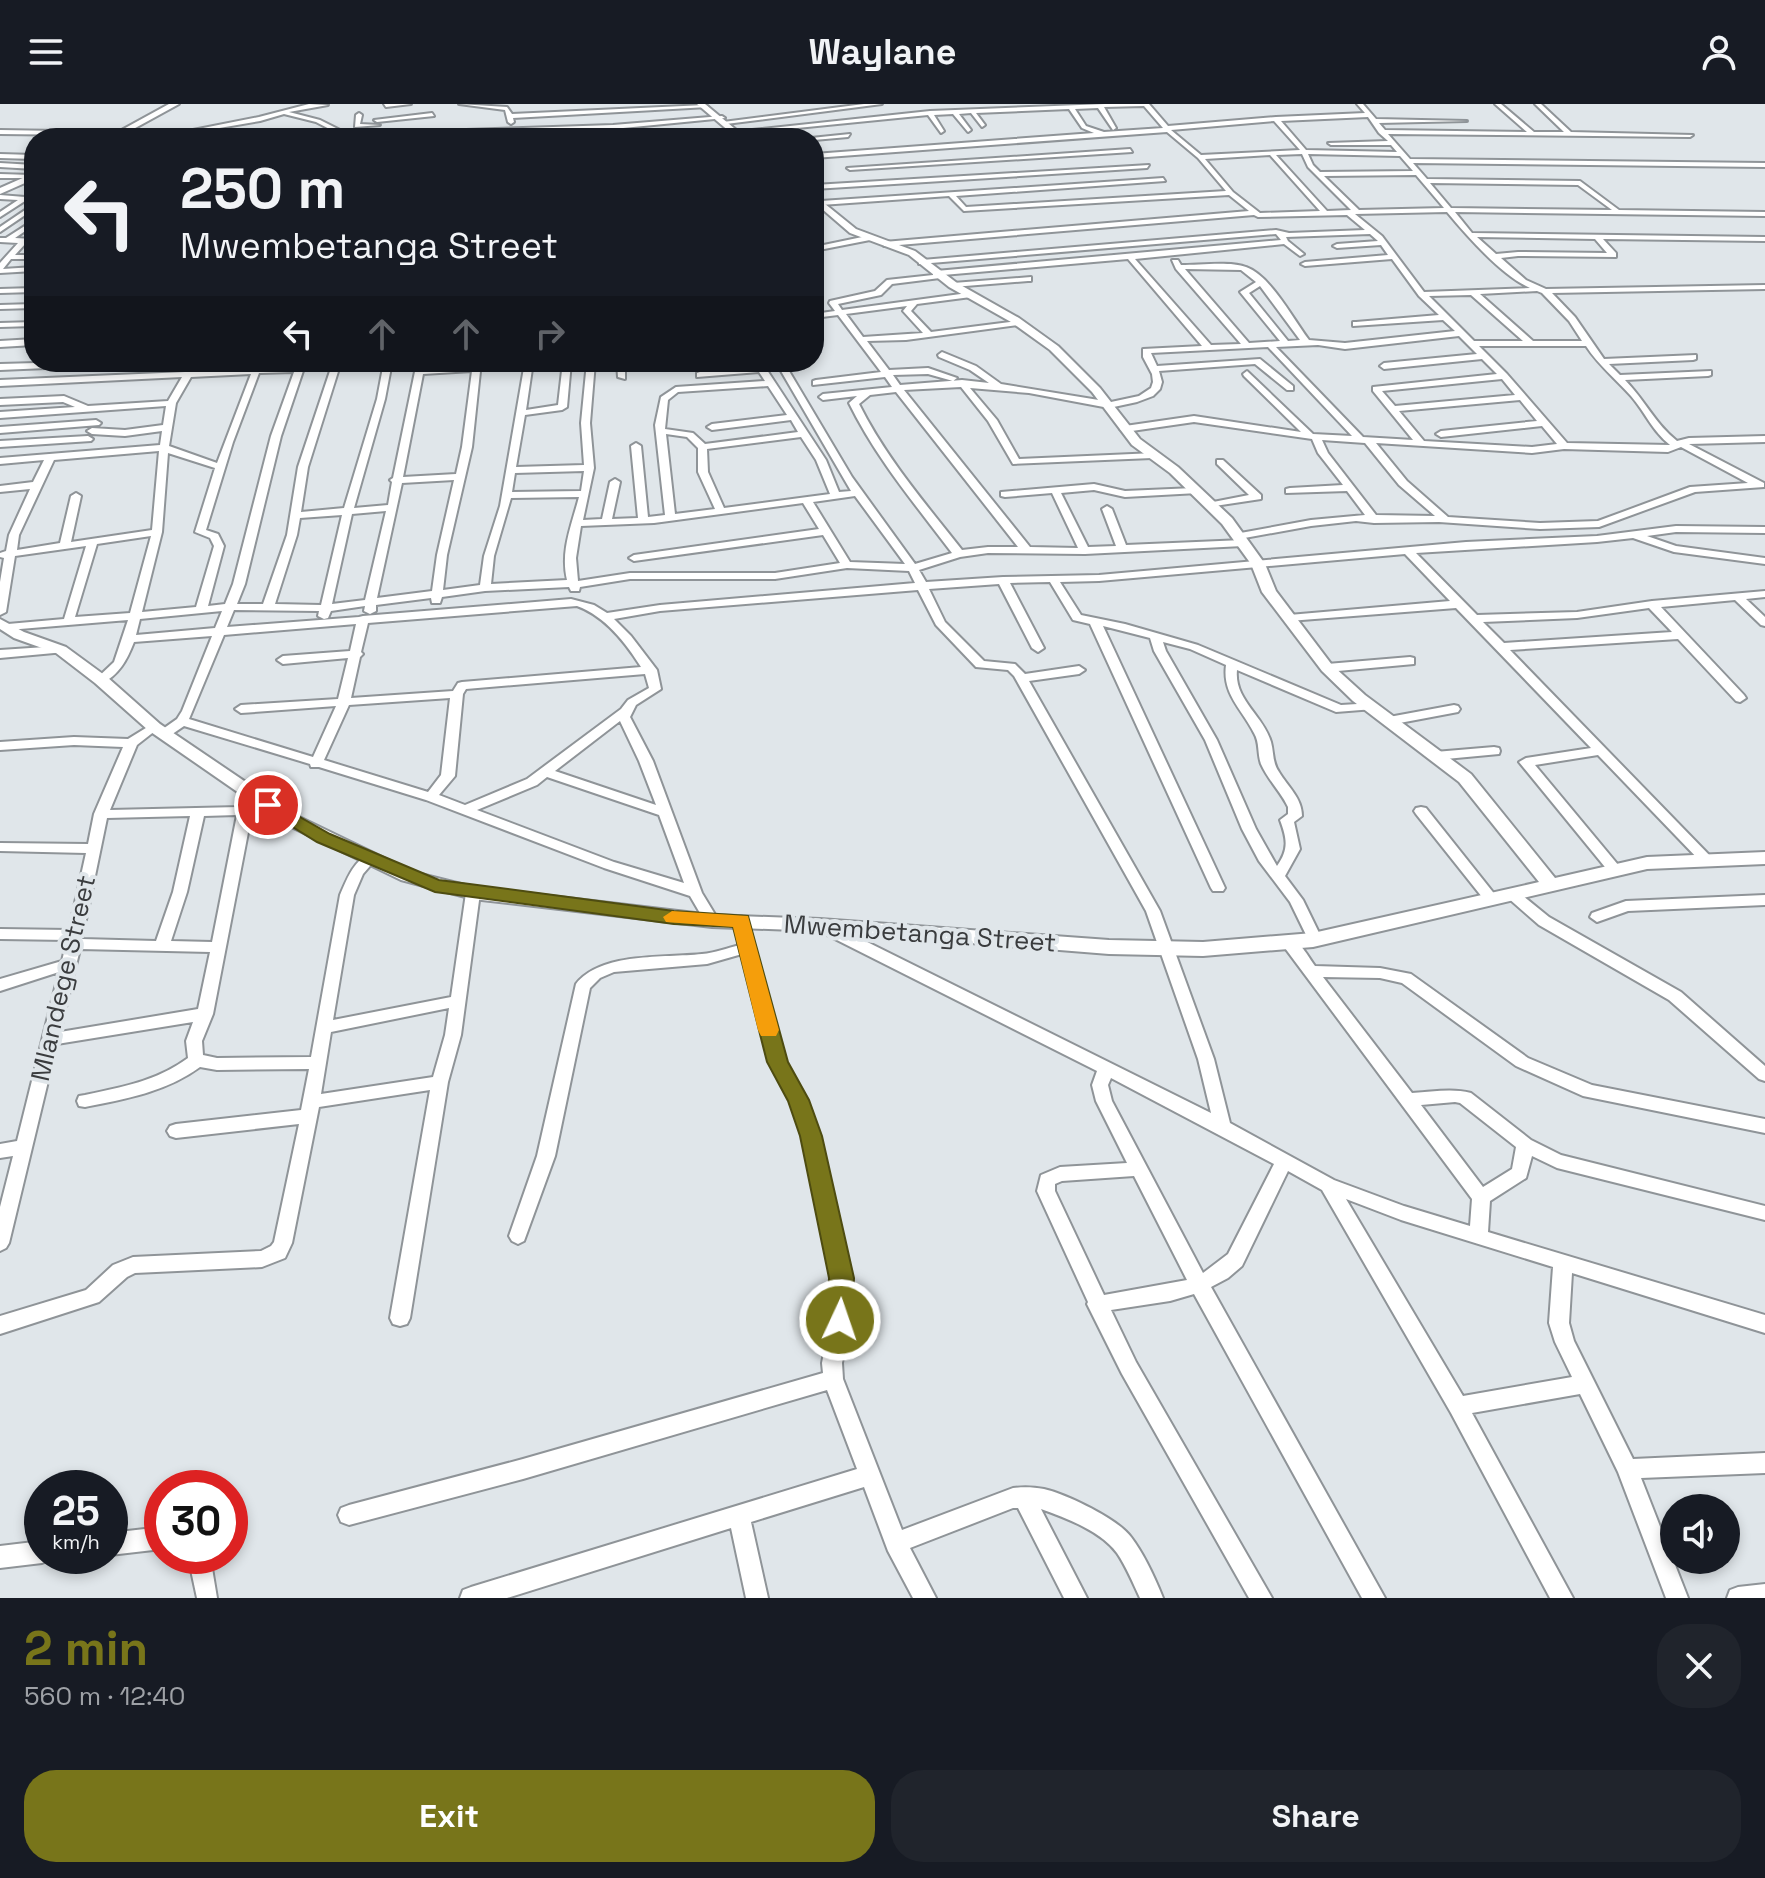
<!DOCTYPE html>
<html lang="en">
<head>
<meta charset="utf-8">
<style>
  :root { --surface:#171b24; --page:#20242c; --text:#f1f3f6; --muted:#9ea1a6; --accent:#78751a }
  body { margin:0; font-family:"Space Grotesk",sans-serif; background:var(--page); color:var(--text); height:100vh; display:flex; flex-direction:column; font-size:30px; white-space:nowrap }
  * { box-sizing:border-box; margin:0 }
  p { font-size:26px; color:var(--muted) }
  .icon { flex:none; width:44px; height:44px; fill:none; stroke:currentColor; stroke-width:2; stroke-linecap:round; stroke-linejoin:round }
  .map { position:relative; height:1494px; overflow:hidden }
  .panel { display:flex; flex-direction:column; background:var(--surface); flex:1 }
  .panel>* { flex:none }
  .top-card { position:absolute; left:24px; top:24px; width:800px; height:244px; border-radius:32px; box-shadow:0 4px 12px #0003; background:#171b24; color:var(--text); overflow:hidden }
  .buttons { position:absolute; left:1660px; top:1390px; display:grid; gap:16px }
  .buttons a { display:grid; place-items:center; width:80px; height:80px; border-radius:50%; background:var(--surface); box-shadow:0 4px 12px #0003; font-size:40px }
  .speed { position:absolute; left:24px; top:1366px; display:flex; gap:16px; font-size:40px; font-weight:700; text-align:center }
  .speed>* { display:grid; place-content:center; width:104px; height:104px; border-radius:50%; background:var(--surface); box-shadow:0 4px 12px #0003; line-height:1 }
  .speed small { font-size:20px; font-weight:400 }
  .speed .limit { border:12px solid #d22; background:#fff; color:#111 }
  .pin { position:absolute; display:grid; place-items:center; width:68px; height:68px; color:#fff; margin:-34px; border:4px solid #fff; border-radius:50%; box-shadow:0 2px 8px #0007 }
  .me { position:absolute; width:88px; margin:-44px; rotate:3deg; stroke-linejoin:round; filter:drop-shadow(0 0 6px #0008) }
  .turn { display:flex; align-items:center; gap:28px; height:168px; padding:0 24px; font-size:36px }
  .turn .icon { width:104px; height:104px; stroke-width:2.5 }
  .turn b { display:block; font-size:56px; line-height:68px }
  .lanes { display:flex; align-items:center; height:76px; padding:0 24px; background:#0003; justify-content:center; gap:40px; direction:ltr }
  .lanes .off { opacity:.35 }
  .round { display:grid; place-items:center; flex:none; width:84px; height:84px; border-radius:32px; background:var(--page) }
  .head { display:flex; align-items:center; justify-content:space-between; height:136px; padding:0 24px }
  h1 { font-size:48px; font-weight:800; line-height:60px; color:var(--accent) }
  .action { display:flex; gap:16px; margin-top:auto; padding:16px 24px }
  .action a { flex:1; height:92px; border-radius:32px; background:var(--accent); color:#fff; font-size:32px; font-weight:800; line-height:92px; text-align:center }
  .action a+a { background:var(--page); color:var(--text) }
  header { display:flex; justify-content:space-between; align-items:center; height:104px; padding:0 24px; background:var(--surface); font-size:36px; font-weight:800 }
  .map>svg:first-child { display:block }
</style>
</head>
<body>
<header><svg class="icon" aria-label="menu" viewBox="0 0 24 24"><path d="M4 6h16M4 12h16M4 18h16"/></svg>Waylane<svg class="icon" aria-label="person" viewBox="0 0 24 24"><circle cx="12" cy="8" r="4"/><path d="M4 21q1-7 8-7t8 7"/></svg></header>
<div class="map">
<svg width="1765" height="1494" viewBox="0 0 1765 1494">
  <rect width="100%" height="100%" fill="#e0e6ea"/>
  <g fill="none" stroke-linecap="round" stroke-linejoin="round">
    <g stroke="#8f9498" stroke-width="4">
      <path id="street" d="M309,0L328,1L289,8L320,16L348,30L613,21L722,12L725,14L613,25L348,34L0,30V26L297,31L339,30L316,18L284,10L260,17L196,28L193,26L259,13Z
        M384,0H411L386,3Z
        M459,0L507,3L512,10L705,1L708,3L513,14L514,18L511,20L508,18L505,6Z
        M864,0H882L726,20L723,18Z
        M1105,0H1149L1168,22L1276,13L1365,9L1357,0H1363L1376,15L1467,17L1379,19L1385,26L1527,28L1495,0H1501L1534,28H1564L1535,0H1541L1571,28L1693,31L1690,33L1388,30L1410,55L1765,59V63L1413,59L1427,75L1580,77L1619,106L1765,108V112L1455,108L1472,129L1765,133V137L1603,135L1616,149V153L1518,152L1501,154L1526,176L1546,185L1765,181V185L1552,189L1575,213L1604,255L1696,251V255L1693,256L1609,260L1620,271L1711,267V271L1708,272L1625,276C1644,295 1656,321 1677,337L1689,334L1765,332V338L1689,340L1764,379V383L1695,388L1599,423L1540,425L1439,418L1374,419L1356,417L1311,422L1239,435L1235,434V430L1311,416L1365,411L1347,387L1286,389V385L1290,384L1343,381L1318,349L1312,335L1194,318L1125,328L1120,325L1125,322L1194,312L1301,328L1244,272L1243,270L1247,267L1313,330L1352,332L1268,243L1151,249L1157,262L1260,255L1293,282V286H1287L1255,260L1159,267L1162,278L1160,285L1153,292L1137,298L1109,304L1029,289L970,284L997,316L1019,355L1155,349L1157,351L1152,354L1013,360L988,317L961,283L904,286L1030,443L1078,444L1052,389L1005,393L1001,392V388L1094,380L1125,387L1194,384L1198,385V389L1125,393L1094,386L1061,389L1088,443L1116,442L1102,405L1107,402L1112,405L1126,441L1243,436L1248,439L1243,442L1085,450L988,449L960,453L919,466L926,478L1003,473L1099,471L1466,438L1597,432L1676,422L1765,423V429L1676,428L1647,432L1676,442L1765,454V460L1674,448L1633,434L1597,438L1416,449L1477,511L1577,508L1652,497L1765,487V493L1746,495L1765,513V522L1761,521L1735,496L1661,503L1744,591L1746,594L1740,598L1736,597L1678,535L1510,546L1713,755L1706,760L1701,758L1598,651L1535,661L1619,762L1621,765L1619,768H1609L1519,658L1526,654L1591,644L1456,504L1289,517L1283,514L1289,511L1450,497L1405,450L1099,477L1060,478L1081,511L1125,520L1198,541L1341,601L1374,599L1376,602L1374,605L1336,608L1237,566C1234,596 1263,611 1271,638C1274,649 1272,658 1279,668C1288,683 1302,694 1302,712L1294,718L1300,745L1285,772L1303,796L1322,835L1320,839H1310L1290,798L1259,757L1242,725L1205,636L1154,547L1150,534L1103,522L1225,784L1223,787H1213L1211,784L1090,520L1073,516L1050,478L1010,479L1044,544L1038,548L1032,544L999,480L929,485L945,518L984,557L1015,560L1025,570L1079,562L1085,566L1079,570L1029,577L1160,807L1214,955L1230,1019L1334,1076L1404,1102L1470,1122L1472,1095L1285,844L1282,840L1285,836C1299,833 1307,851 1315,862L1380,864L1411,870L1528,954L1592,981L1765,1015V1029L1583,992L1516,962L1402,879L1380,874L1323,873L1412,989C1432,988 1452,984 1471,989L1531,1036L1561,1051L1765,1102V1116L1557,1064L1532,1052L1526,1074L1490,1097L1488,1128L1765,1211V1229L1572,1169L1569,1219L1574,1237L1633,1355L1765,1349V1369L1641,1374L1688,1494H1666L1618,1368L1580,1290L1472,1309L1573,1494H1550L1451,1309L1322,1086L1288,1067L1242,1162L1228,1174L1211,1183L1385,1494H1362L1194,1190L1170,1197L1111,1206L1136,1258L1272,1494H1249L1122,1270L1087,1200L1088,1198L1037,1087L1041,1071L1060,1063L1127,1059L1096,997L1092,981L1097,967L815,825L813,821L815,817H825L1211,1009L1198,955L1146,807L1014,572L1008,566L976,563L936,521L918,486L660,507L614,515L631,532L657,566L661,585L636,601L630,613L653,657L702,789L719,817L712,822L707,821L690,792L604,764L426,696L319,663H311L310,660L184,622L168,633H160L158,630L160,627L177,615L182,607L212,532L134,538C127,556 119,571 101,580L95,576L114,558L128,516L8,526L2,523L8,520L64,515L86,442L15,452L6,508L0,511V478L4,454L0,453V449L6,447L9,431L30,385L0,388V382L33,378L44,356L0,360V354L160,341L162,327L125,332L92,330L87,327L92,324L125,326L163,321L166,302L0,314V308L75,303L63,298L0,301V295L64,292L88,302L168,297L182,273L0,282V276L185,268L191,258H199L194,267L296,263L298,258H306L281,332L245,480L237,500H263L287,431L298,363L333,258H341L308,363L301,408L344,404L377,295L384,258H392L385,295L354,404L388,401L392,378L390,376L393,374L417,258H425L424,265L472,262L473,258H481L472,343L447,451L443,486L480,481L484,452L500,402L525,258H533L526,306L558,301L563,258H571L567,303L562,306L525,311L516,363L584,361L581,319L587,258H595L590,319L594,364L583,416L602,415L610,378L615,375L620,378L612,415L638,414L631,342L636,339L641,342L648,413L665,411L655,321L661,293L676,283L765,277L759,268L697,273V269L700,268L765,263L826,356L839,388L851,387L781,267L785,264L789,267L852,373L915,460L952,449C915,400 876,354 849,299L857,292L823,296L819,293L823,290L892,283L885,273L813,281V277L816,276L881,268L838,211L814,214V210L835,207L829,199L830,197L875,187L887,176L933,171V167H936L1281,136L1276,130L919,160V156H922L1276,126L1289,129L1365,126L1347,111L1258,113L1254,111L887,142H884V138L1249,107L1229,91L964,107L949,92L821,101L818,99L821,97L1163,74L1165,77L956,92L966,103L1226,87L1198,54L1167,28L814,54V50L1094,29L1082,24L1069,5L976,9L985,21L982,23L971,9L959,10L971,26L968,28L953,10L934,11L944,27L941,29L928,11L736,30L733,28L930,7ZM1144,2L1163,24L1104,28L1086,22L1075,5L1098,4L1113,26L1116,24L1104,3ZM1368,13L1379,29L1388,37L1328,39L1331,41H1391L1397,48L1306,46L1281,17ZM1274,17L1300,46L1201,51L1171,26ZM1302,50L1308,63L1351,106L1327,107L1276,51ZM1308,50L1400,52L1413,67L1320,68L1313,61ZM1270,51L1320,107L1260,109L1233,88L1205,55ZM1416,71L1444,104L1359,106L1324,72ZM1430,79L1578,81L1612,106L1451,104ZM1447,108C1467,132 1502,172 1530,184L1424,188L1382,132L1355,110ZM1370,130L1378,137L1337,140L1333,142L1337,144L1381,141L1388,151L1305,158L1301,160L1305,162L1392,155L1419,192L1439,211L1356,218H1353V222L1443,216L1455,227L1345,239L1309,236C1293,215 1271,172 1246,163C1231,157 1199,161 1181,161L1178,156H1172L1176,165L1241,240L1211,241L1135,155L1284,140L1300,152L1304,150L1288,137L1286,133ZM1477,133L1595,135L1607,149L1518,148L1496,150ZM1128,155L1202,242L1143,245V253L1152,270L1153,278L1151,284L1139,292L1111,298L1001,280L976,262L942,248L938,251L939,253L970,266L989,279L962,276L900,281L893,271L928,270L953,277L957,274L928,264L889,266L867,237L906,236L1018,221L1022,219L1018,217L931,228L911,207L917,200L971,193L972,191L968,189L842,206L838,200L881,191L892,180L940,174L943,171ZM1185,165L1241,166L1256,178L1240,188L1280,237L1249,239ZM1260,182L1300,236L1288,237L1249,189ZM1537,187L1542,189L1569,217L1582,237H1533L1480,190ZM1471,191L1523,237H1474L1429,192ZM907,202L903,207L923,229L863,233L846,210ZM1459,232L1477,250L1384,259L1380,262L1384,265L1482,255L1497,270L1373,283V287L1413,336L1363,333L1276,243L1318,241L1345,245ZM1479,242H1586C1599,262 1615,274 1631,292C1645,308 1653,328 1670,341L1567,339L1507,270ZM472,267L462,343L456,370L403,373L423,270ZM294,268L271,332L233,480L225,500L208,502L224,442L218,430L206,426L233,338L259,269ZM251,270L217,359L169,342L176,299L191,273ZM1502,275L1515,291L1395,302L1382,287ZM768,282L787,311L712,320L707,323L712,326L791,316L798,328L705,340L693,329L665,325L668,296L678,288ZM896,288L1018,443H988L962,446C925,399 886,354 859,300L870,291ZM1520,296L1537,317L1441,327L1436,330L1441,333L1542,322L1557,340L1532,343L1424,337L1399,307ZM666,330L687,333L698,344V368L715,405L675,410ZM801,333L816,356L830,390L724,404L708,368L707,345ZM1322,336L1365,339L1399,381L1435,412L1376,411L1328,349ZM1376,339L1532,349L1564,345L1668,348L1681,343L1748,379L1690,383L1598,417L1540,419L1448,413L1407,377ZM159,347L152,426L71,438L81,392L76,389L71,392L60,439L17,446L19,431L54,356ZM168,349L215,364L195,428L210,434L214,442L196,503L142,508L162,428ZM584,367L581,387L512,388L515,369ZM454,376L437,451L432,487L377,494L402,379ZM855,392L905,460L850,458L813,398ZM579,393C572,420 560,447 567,476L491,480L494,452L511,394ZM803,399L819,425L634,451L629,454L634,457L823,431L840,459L775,469H630L578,477L576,454L581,422L654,419ZM386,407L365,496L332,500L352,410ZM342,411L321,501L275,500L297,431L300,414ZM151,432L130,509L75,513L97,440ZM847,464L909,467L915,479L660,501L607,509L594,501L571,495L363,512L359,513L227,523L234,506L319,507L318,512L324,515L328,514L331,507L365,502L364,507L370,510L376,507V501L431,494L432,499H440L442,493L485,487L569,483L571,487H579L580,483L630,475H775ZM577,502C605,512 626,539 641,563L462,578L458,579L453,587L351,594L360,553L363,550L361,548L368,519ZM1649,504L1672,528L1504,539L1483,518L1577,514ZM222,507L215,524L136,531L140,515ZM356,520L350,547L283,552L277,556L283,560L348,554L338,595L241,601L235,605L241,609L336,602L313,653L189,615L224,531ZM1163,538L1190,545L1226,561C1222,590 1242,605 1254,629C1260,639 1257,649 1261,660C1268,676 1281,688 1288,703V710L1280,716C1287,735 1289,745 1277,762L1256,725L1217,636L1166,547ZM645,570L649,584L628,596L621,605L527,675L465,701L439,691L455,672L463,590L466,585ZM450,594L441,671L428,688L324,656L349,601ZM620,617L639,657L656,701L555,667ZM547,673L659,711L684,779L614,758L477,706L537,681ZM1111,974L1274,1060L1228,1150L1203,1169L1112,997L1108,981ZM1455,998L1460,999L1516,1043L1512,1065L1483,1083L1421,1001ZM1134,1072L1187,1176L1104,1191L1055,1087V1080L1062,1077ZM1346,1095L1401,1116L1553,1163L1549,1219L1555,1238L1572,1273L1463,1292Z
        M359,9L362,11L360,20L380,21L355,23L356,11Z
        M432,9L434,12L377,18L374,16Z
        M670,28L676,34L668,32L594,34Z
        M850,30L848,33L814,36L811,34Z
        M1130,45L1132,48L850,66L847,64Z
        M0,50L34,51V55L0,54Z
        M0,59L34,61V65L0,63Z
        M1149,61L1147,64L814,85V81Z
        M0,70L32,71L34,74H0Z
        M0,91L25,93L28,95L0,113V108L18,96L0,95Z
        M34,100V105L0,128V123Z
        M34,116V121L15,134L34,135V139H26L15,151H34V155H11L3,165L34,163V167L0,169V159L18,139L0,138V134H6Z
        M867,132L870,136L814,147V143Z
        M1031,173V177H1028L953,183L949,181L953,179Z
        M34,184V188L0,189V185Z
        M34,200V204L0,205V201Z
        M34,218V222L0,223V219Z
        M34,235V241L0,243V237Z
        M73,258L74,260L70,263L0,266V260Z
        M617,258H625V275L618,273Z
        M96,316L101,319L99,321L0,329V323Z
        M88,332L93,335L91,337L0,343V337Z
        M1217,356H1223L1261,391V395L1208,403V399L1249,391L1217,360Z
        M61,542L65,544V548L0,554V546Z
        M1410,553L1414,554V560L1327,568L1321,564L1327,560Z
        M1454,601L1458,602L1460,605L1458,608L1389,621L1383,617L1389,613Z
        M154,619L160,623L137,641L110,706L239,703L244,684H254L256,687L213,910L202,937L203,951L217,954L311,953L340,791C347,775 353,758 369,750L376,755L363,770L354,791L333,916L451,893L466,789L473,784L480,789L461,931L448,978L410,1214L407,1220L400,1222L393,1220L390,1214L430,986L319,1003L292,1139L285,1154L262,1163L135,1169L127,1173L99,1198L0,1230V1212L86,1186L113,1161L133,1153L261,1147L271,1142L274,1138L299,1020L176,1034L170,1032L167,1027L170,1022L176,1020L301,1006L309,965L217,966L200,963C166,988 125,995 85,1003L79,1002L77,997L79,992L85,991C122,983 157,977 188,954L186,937L193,918L57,940L9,1139L6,1144L0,1147V1103L13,1052L0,1054V1040L17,1037L59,868L0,887V875L62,857L67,836L0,835V825L69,826L86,749L0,747V739L88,740L94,710L123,643L74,641L0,646V638L74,633L128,635ZM237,711L212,838L171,837L187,788L204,712ZM190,712L173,788L156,837L82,835L107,714ZM80,845L210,848L198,905L60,928ZM449,904L445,931L433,973L321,990L331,928Z
        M1494,643L1499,644L1500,647L1499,650L1435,656L1429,652L1435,648Z
        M1421,703L1426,704L1496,792L1498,795L1496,798H1486L1416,710L1414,707L1416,704Z
        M1512,785L1517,787L1549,813L1681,888L1765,962V977L1759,975L1669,896L1539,821L1507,793L1505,790L1507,787Z
        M1765,791V801L1628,807L1597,818L1590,813L1592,809L1626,797Z
        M741,812L748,817L785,958L806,996L820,1032L844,1142L850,1174L851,1211L842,1259L843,1275L902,1426L1013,1384C1023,1383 1033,1383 1044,1385C1066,1390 1118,1415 1131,1433C1144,1450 1155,1474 1163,1494H1140C1133,1479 1126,1462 1117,1449C1101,1427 1066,1414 1041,1405L1087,1494H1064L1018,1404H1013L910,1444L936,1494H913L888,1447L864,1383L751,1418L768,1494H746L731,1424L507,1494H460L463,1486L471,1483L857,1365L827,1286L523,1375L349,1421L341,1418L338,1411L341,1404L349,1401L523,1355L823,1269L822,1259L831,1211L832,1174L826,1142L802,1032L790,996L769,958L742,850L707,860L614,868L600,874L590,884L555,1052L524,1137L518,1140L512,1137L509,1132L537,1052L576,880C601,848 664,854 702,850C715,849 727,844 740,841L734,817Z
        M162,1423V1445L110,1451V1429Z
        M42,1437V1452H51L50,1456L42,1459L0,1464V1442Z
        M188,1452H210L217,1494H197Z
        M1765,1480V1494H1727L1730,1486L1738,1483Z"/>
    </g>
    <g stroke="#8f9498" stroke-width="4">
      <path id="secondary" d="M169,0H179L117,34H107Z
        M697,0H705L746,34H737Z
        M34,69V75L0,90V84Z
        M814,91L856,125L915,147L957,179L1019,214L1058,242L1100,284L1140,335L1178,363L1232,414L1265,460L1276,487L1332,561L1365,591L1471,670L1555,774L1647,753L1765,748V760L1647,765L1313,843L1203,852L1109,850L820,827L712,823L473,795L401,776L281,718L148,626L95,579L56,549L14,534L0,525V515L24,528L66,543L107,573L160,620L293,710L413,768L473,783L712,811L820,815L1109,836L1203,838L1313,829L1539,778L1459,678L1353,597L1322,567L1262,488L1251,460L1222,420L1170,369L1132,341L1092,288L1050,246L1011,218L949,183L909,151L850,129L814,98Z"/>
    </g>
    <use href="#street" fill="#fff" fill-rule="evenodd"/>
    <use href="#secondary" fill="#fff" fill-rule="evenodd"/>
  </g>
  <path fill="#78751a" stroke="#4e4c11" stroke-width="2" d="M268,695L330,730L439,776L674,807L748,812L788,958L809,996L822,1032L854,1174L852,1216L848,1224L840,1227L831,1224L827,1216L829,1174L800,1032L788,997L767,958L733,823L674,820L435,788L317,738L262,704L259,701Z"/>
  <path fill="#f59e0b" d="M672,807L748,812L779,926L776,932H761L758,926L733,823L666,818L663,813Z"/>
  <g text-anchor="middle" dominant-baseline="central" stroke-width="8" stroke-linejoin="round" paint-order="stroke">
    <g font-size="26" fill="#3a3c3e" stroke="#e0e6ea">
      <text transform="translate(920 829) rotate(4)">Mwembetanga Street</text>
      <text transform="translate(63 874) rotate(-77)">Mlandege Street</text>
    </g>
  </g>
</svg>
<div class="buttons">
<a><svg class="icon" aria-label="sound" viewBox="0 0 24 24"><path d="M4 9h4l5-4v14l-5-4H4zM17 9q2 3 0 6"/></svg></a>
</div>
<div class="speed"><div>25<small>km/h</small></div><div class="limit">30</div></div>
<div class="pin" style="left:268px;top:701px;background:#d93025"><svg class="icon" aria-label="arrive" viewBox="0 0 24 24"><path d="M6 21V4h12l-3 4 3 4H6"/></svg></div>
<svg class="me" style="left:840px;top:1216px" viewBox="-20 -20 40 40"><circle r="17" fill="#78751a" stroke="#fff" stroke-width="3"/><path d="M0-11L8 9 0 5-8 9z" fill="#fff"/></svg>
<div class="top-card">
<div class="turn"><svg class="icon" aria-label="left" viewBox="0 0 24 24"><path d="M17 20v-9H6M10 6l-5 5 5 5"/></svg><div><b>250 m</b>Mwembetanga Street</div></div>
<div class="lanes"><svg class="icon" aria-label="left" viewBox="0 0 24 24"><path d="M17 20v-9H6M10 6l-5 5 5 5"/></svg><svg class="icon off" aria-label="ahead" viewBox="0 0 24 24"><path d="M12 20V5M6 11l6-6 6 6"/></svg><svg class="icon off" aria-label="ahead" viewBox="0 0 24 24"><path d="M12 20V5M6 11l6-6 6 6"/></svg><svg class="icon off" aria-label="right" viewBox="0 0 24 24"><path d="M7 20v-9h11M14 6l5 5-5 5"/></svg></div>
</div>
</div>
<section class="panel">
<div class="head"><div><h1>2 min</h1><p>560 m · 12:40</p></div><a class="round"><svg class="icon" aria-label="close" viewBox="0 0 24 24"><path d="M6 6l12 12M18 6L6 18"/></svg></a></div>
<div class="action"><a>Exit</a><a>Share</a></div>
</section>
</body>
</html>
